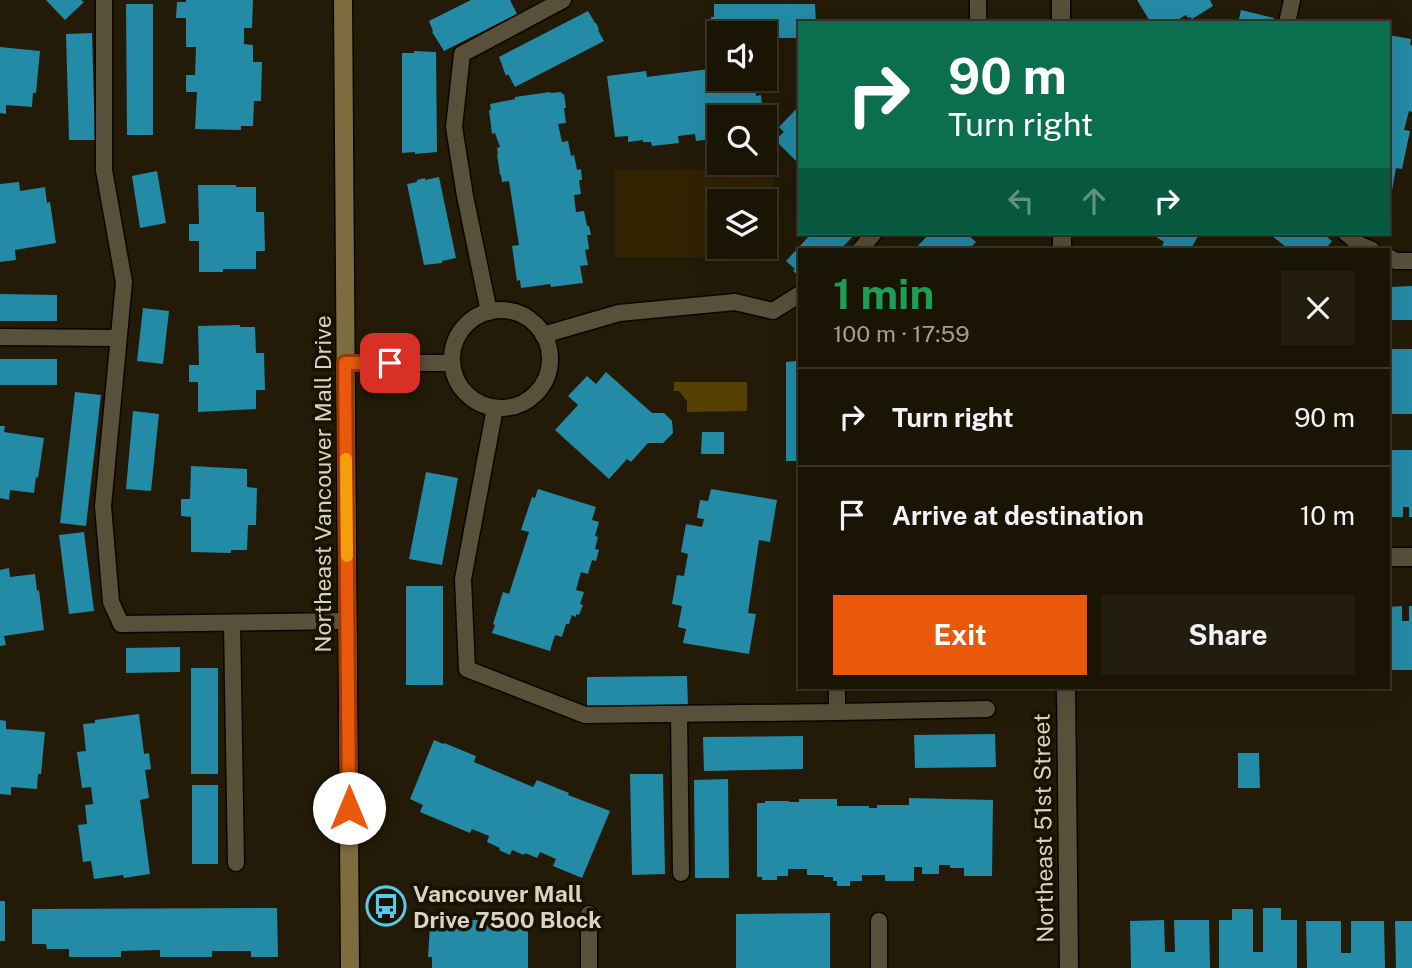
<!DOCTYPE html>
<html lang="en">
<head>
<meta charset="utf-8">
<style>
  :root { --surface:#1a1405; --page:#231d0f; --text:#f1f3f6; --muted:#9f9e9a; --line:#383327; --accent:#ea580c }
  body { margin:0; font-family:"Public Sans",sans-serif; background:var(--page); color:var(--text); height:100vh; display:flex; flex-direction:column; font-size:26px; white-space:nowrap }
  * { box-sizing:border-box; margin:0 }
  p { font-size:23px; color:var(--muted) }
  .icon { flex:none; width:38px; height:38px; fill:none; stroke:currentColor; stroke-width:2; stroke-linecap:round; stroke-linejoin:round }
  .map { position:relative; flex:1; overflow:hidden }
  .side { position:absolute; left:798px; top:248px; width:592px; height:441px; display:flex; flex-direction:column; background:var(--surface); border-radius:0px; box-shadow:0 7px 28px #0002,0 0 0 2px var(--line) }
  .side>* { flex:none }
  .banner { position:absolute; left:798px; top:21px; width:592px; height:214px; border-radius:0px; box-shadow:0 7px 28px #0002,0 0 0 2px var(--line); background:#0b6e4f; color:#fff; overflow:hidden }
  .controls { position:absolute; left:707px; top:21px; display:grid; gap:14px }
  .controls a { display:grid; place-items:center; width:70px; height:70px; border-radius:0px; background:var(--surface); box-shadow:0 7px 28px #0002,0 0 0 2px var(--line); font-size:35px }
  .pin { position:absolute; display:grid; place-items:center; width:60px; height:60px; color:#fff; margin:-30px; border-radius:14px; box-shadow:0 4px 10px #0006 }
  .me { position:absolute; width:77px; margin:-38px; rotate:0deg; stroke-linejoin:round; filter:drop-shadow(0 0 5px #0008) }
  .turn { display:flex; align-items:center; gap:24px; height:147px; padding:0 35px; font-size:32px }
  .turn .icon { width:91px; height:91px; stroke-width:2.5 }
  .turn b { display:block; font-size:49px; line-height:60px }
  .lanes { display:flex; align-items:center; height:66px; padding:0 35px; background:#0003; justify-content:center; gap:35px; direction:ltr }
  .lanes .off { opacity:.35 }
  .round { display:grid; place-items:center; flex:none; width:74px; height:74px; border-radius:0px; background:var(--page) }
  .summary { display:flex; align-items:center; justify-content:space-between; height:119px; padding:0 35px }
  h1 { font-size:42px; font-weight:700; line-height:52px; color:#1e9e55 }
  .button { display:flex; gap:14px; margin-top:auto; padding:14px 35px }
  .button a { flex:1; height:80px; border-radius:0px; background:var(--accent); color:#fff; font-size:28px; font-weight:700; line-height:80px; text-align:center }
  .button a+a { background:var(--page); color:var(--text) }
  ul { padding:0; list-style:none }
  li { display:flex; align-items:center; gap:21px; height:98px; padding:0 35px; border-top:2px solid var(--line) }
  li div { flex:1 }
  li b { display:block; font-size:26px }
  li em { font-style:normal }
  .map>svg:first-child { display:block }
</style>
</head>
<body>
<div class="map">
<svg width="1412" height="968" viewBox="0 0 1412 968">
  <rect width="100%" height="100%" fill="#231b07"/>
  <path fill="#312300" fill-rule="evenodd" d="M774,169V257H615V170ZM719,201H765V247H719Z"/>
  <path fill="#554101" d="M674,382H747V411L687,412V401L679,391H674Z"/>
  <path fill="#248ba6" d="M46,0H81L84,2L65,20Z
    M186,0H253L252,28H244V44L253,45V62H262L261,101H254L253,126H241V130L195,129L197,92H186V75H195L196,47H186V18H176L177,2H186Z
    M471,0H510L517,14L444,51L432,32L433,31L429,21Z
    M1137,0H1210L1213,6L1192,19L1190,17L1188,18L1186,15L1172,23H1151Z
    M126,4H153V135H127Z
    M714,4H815L816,23H800V38H765V33H719V38H713L711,17H714Z
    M1241,10L1274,18L1273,23H1238Z
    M588,11L595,23H596L599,29L598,30L604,41L515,87L508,74L506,76L499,57Z
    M92,33L95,140H69L66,34Z
    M1388,35L1411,39L1410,45H1412V112L1409,111L1404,130L1410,131L1402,169L1396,168L1391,196H1388Z
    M0,47L40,51L36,93H33L32,107L6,105V114L0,113Z
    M414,51L436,52L437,152L415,154V152L402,153V53H414Z
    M719,60V79H754L756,96L761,95L763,117H719V138L696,141L695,134L678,136L679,143L652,146L651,142H643V140L628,142V136L615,137L607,76L646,71L647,77L709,69V62Z
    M550,92V93L561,92L562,94H564L566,108H564L566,123L558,124L562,142L568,141L571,156L574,155L577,170L581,169L582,180H579L581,194L574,195L576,212L584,211L587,226H589L591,235H587L589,249L585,250L588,265L580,266L583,283L551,287L550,284L521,288L520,280L517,281L512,246L519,245L509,181L502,182L501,175H500L497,154H498L497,148L500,147L495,133L492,134L489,110H491L490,104L515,99V97Z
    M800,105V165L775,140L784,132L779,127Z
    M157,171L166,223L140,228L132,176Z
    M439,177L456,258L442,261V263L424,265L407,184L417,182V180L425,178V180Z
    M19,182L20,191L45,187L47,203L50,202L56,243L15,250L16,260L0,262V184Z
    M198,185H236V187H256V212H264L265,251H256V269H223V272H199V241H189V224H199Z
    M812,233H856L840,250H800V277L793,271L795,269L786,261Z
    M930,233H966L976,242L972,246L976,250H914Z
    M1150,233H1200L1190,250H1165L1161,248L1164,242Z
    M1268,233H1322L1332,241L1325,250H1290Z
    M1412,286V320H1392L1391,287Z
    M0,294L57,295V321H0Z
    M143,308L169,311L163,364L137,361Z
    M240,325V327H255L256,353H264L265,390H256V409L198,412V382H189V365H199L198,326Z
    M1388,349H1412V414H1391V420H1388Z
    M0,359H57V385H0Z
    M796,361H800V461H786V362Z
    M606,372L652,413H664L672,421L673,433L663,443H648L631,462L627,459L609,479L555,430L578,405L568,396L587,376L596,384Z
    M75,392L101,395L86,526L60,523Z
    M133,411L159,414L151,491L126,489Z
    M0,426H5L4,432L44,438L38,478L36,477L34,493L10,490L9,500L0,498Z
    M702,432H724V454H701Z
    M1388,450H1412V517H1409V507H1403V517H1388Z
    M191,466L247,469V487L257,488L256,525H248L247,550H231V553L191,552V517L181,516V499H190Z
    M426,472L458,478L442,565L409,559Z
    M538,489L596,507L592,520L599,522L595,536L598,537L595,549L599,550L596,561L592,560L588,574L581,572L576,590L584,592L580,604L583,605L579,615L576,614V617L572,615L569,624H566L562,637L555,635L550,651L492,633L495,625L493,624L503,592L509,594L529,532L521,530L532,497L535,498Z
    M711,489L777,500L770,542L759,540L748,613L756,614L749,654L683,643L686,629L678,627L682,606L672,604L677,575L684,576L688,554L681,552L686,524L702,527L704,519L697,518L700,500L708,501Z
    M84,532L94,611L69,614L59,535Z
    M9,568L10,577L35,574L37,591L39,590L44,630L4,636L6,645L0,646V570Z
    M406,586H443V685H406Z
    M1402,606V621H1409V606H1412V670H1388V607Z
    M180,647V672L126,673V648Z
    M191,668H218V774H191Z
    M687,676L688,709L587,711V677Z
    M139,714L144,754L149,753L151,769L145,770L149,798L140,800L150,874L124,878L123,875L94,879L91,861L83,862L78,825L87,824L85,805L93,804L91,787L82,788L77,752L86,751L83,724L95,723V720Z
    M0,720L6,721V729L45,732L41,774H38L37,789L11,787V795L0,794Z
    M995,734L996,767L915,768L914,735Z
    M803,736V769L704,771L703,737Z
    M434,740L443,744L444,743L476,756L474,762L533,787L537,780L569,793L568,795L610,811L582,878L553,866L556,859L540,852L537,858L525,853L524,855L512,850L510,855L499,850L500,848L487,842L489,836L472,829L470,833L420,812L423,805L410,799Z
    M1238,753H1259L1260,788H1238Z
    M630,774H663L665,874L632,875Z
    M728,779L729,878H695L694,780Z
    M192,785H218V864H192Z
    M909,798L993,800L992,876H964V868H950V865H939V874H922V867H914V881H885V875H862V881H850V886H837V881H833V877H824V875H807V869H788V876H777V880H762V877H757V803H765V801H789V802H799V799H837V806H869V808H877V805H909Z
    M0,901H5V941H0Z
    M277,908L278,957H251V951H212V957H160V950L121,951V957H69V949H47L46,944H32V909Z
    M1263,908H1281V920H1297V968H1219V920H1232V909H1253V952H1263Z
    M830,913V968H736V914Z
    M452,920H503V924H512V928H528V968H432V957H428L430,925L452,924Z
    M1164,920L1165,952H1175L1174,920H1209L1210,968H1131L1130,921Z
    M1306,921H1341V953H1351V921H1384L1385,968H1307Z
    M1395,921H1412V968H1396Z"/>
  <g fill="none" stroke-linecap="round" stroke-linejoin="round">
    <g stroke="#0c0500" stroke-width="19">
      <path id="service" d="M104,0V170L124,282L103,506L111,602L121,624L348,621
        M978,0V23
        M1287,23L1292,0
        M1346,233L1360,245L1372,250
        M860,250L874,233
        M1388,257L1396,261H1412
        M452 359a49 49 0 1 1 98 0a49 49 0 1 1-98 0Z
        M489,312L465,196L454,127L462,54L563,0
        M543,335L619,313L735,302L773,311L800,294
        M0,337L119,338
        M346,363H452
        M495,408L463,579L467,669L585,715L837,712
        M232,623L236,863
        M837,688V712L987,709
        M679,714L681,873
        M879,921V968
        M589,968V914"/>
    </g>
    <g stroke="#0c0500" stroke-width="21">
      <path id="minor" d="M1388,557H1412"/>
    </g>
    <g stroke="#0c0500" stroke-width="21">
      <path id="tertiary" d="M1061,23V0
        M1062,233V250
        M1066,688L1069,968"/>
    </g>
    <g stroke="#0c0500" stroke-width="21">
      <path id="secondary" d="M343,0L350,968"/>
    </g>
    <use href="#service" stroke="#59503a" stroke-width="16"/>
    <use href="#minor" stroke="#59503a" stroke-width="18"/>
    <use href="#tertiary" stroke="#59503a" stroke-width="18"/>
    <use href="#secondary" stroke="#7d6c3e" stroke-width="18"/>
  </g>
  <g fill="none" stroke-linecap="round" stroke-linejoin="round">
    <g stroke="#983908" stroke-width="18">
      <path id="route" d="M349,808L345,363H390"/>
    </g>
    <use href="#route" stroke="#ea580c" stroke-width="12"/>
    <path stroke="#f59e0b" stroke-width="12" d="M346,459L347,556"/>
  </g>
  <defs>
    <g id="bus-ring" transform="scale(2.0125)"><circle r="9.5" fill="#191201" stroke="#5bc8e7" stroke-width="1.5"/><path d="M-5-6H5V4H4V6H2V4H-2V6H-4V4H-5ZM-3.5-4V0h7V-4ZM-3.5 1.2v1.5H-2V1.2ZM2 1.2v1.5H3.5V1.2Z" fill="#5bc8e7"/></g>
  </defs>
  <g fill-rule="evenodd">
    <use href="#bus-ring" x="386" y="906"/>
  </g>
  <g text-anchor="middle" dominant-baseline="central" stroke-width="7" stroke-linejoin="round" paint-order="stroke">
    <g font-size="23" fill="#d8d3c7" stroke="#191201">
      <text transform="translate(322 484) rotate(-90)">Northeast Vancouver Mall Drive</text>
      <text transform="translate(1043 828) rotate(-91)">Northeast 51st Street</text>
    </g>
    <g font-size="23" font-weight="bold" fill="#d8d3c7" stroke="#191201" text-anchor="start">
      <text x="413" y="893">Vancouver Mall<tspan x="413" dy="26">Drive 7500 Block</tspan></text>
    </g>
  </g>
</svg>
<div class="controls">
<a><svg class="icon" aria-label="sound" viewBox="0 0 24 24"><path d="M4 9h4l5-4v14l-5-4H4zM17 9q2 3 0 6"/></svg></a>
<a><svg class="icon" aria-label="search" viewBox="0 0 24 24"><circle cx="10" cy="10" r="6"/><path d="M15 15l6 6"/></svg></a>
<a><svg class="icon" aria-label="layers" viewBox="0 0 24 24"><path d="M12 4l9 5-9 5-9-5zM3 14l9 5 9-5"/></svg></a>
</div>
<div class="pin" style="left:390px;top:363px;background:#d93025"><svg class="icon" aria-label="arrive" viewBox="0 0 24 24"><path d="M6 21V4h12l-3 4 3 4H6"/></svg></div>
<svg class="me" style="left:349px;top:808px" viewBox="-20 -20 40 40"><circle r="19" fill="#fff"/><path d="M0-13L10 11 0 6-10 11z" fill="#ea580c"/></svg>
<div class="banner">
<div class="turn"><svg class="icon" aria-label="right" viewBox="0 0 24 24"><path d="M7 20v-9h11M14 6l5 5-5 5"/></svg><div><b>90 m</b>Turn right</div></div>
<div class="lanes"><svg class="icon off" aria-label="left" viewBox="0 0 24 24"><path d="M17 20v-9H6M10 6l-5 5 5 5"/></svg><svg class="icon off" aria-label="ahead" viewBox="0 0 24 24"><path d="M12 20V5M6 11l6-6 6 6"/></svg><svg class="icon" aria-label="right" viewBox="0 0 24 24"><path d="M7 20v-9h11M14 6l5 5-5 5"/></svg></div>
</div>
<section class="side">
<div class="summary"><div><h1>1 min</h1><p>100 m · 17:59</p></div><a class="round"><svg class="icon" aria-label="close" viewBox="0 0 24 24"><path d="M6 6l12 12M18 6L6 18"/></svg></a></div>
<ul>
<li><svg class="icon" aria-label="right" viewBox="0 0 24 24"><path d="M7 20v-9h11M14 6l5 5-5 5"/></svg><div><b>Turn right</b></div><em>90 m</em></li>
<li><svg class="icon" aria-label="arrive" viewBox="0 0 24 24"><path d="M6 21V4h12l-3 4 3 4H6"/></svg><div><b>Arrive at destination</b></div><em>10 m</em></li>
</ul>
<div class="button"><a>Exit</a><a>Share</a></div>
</section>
</div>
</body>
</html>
